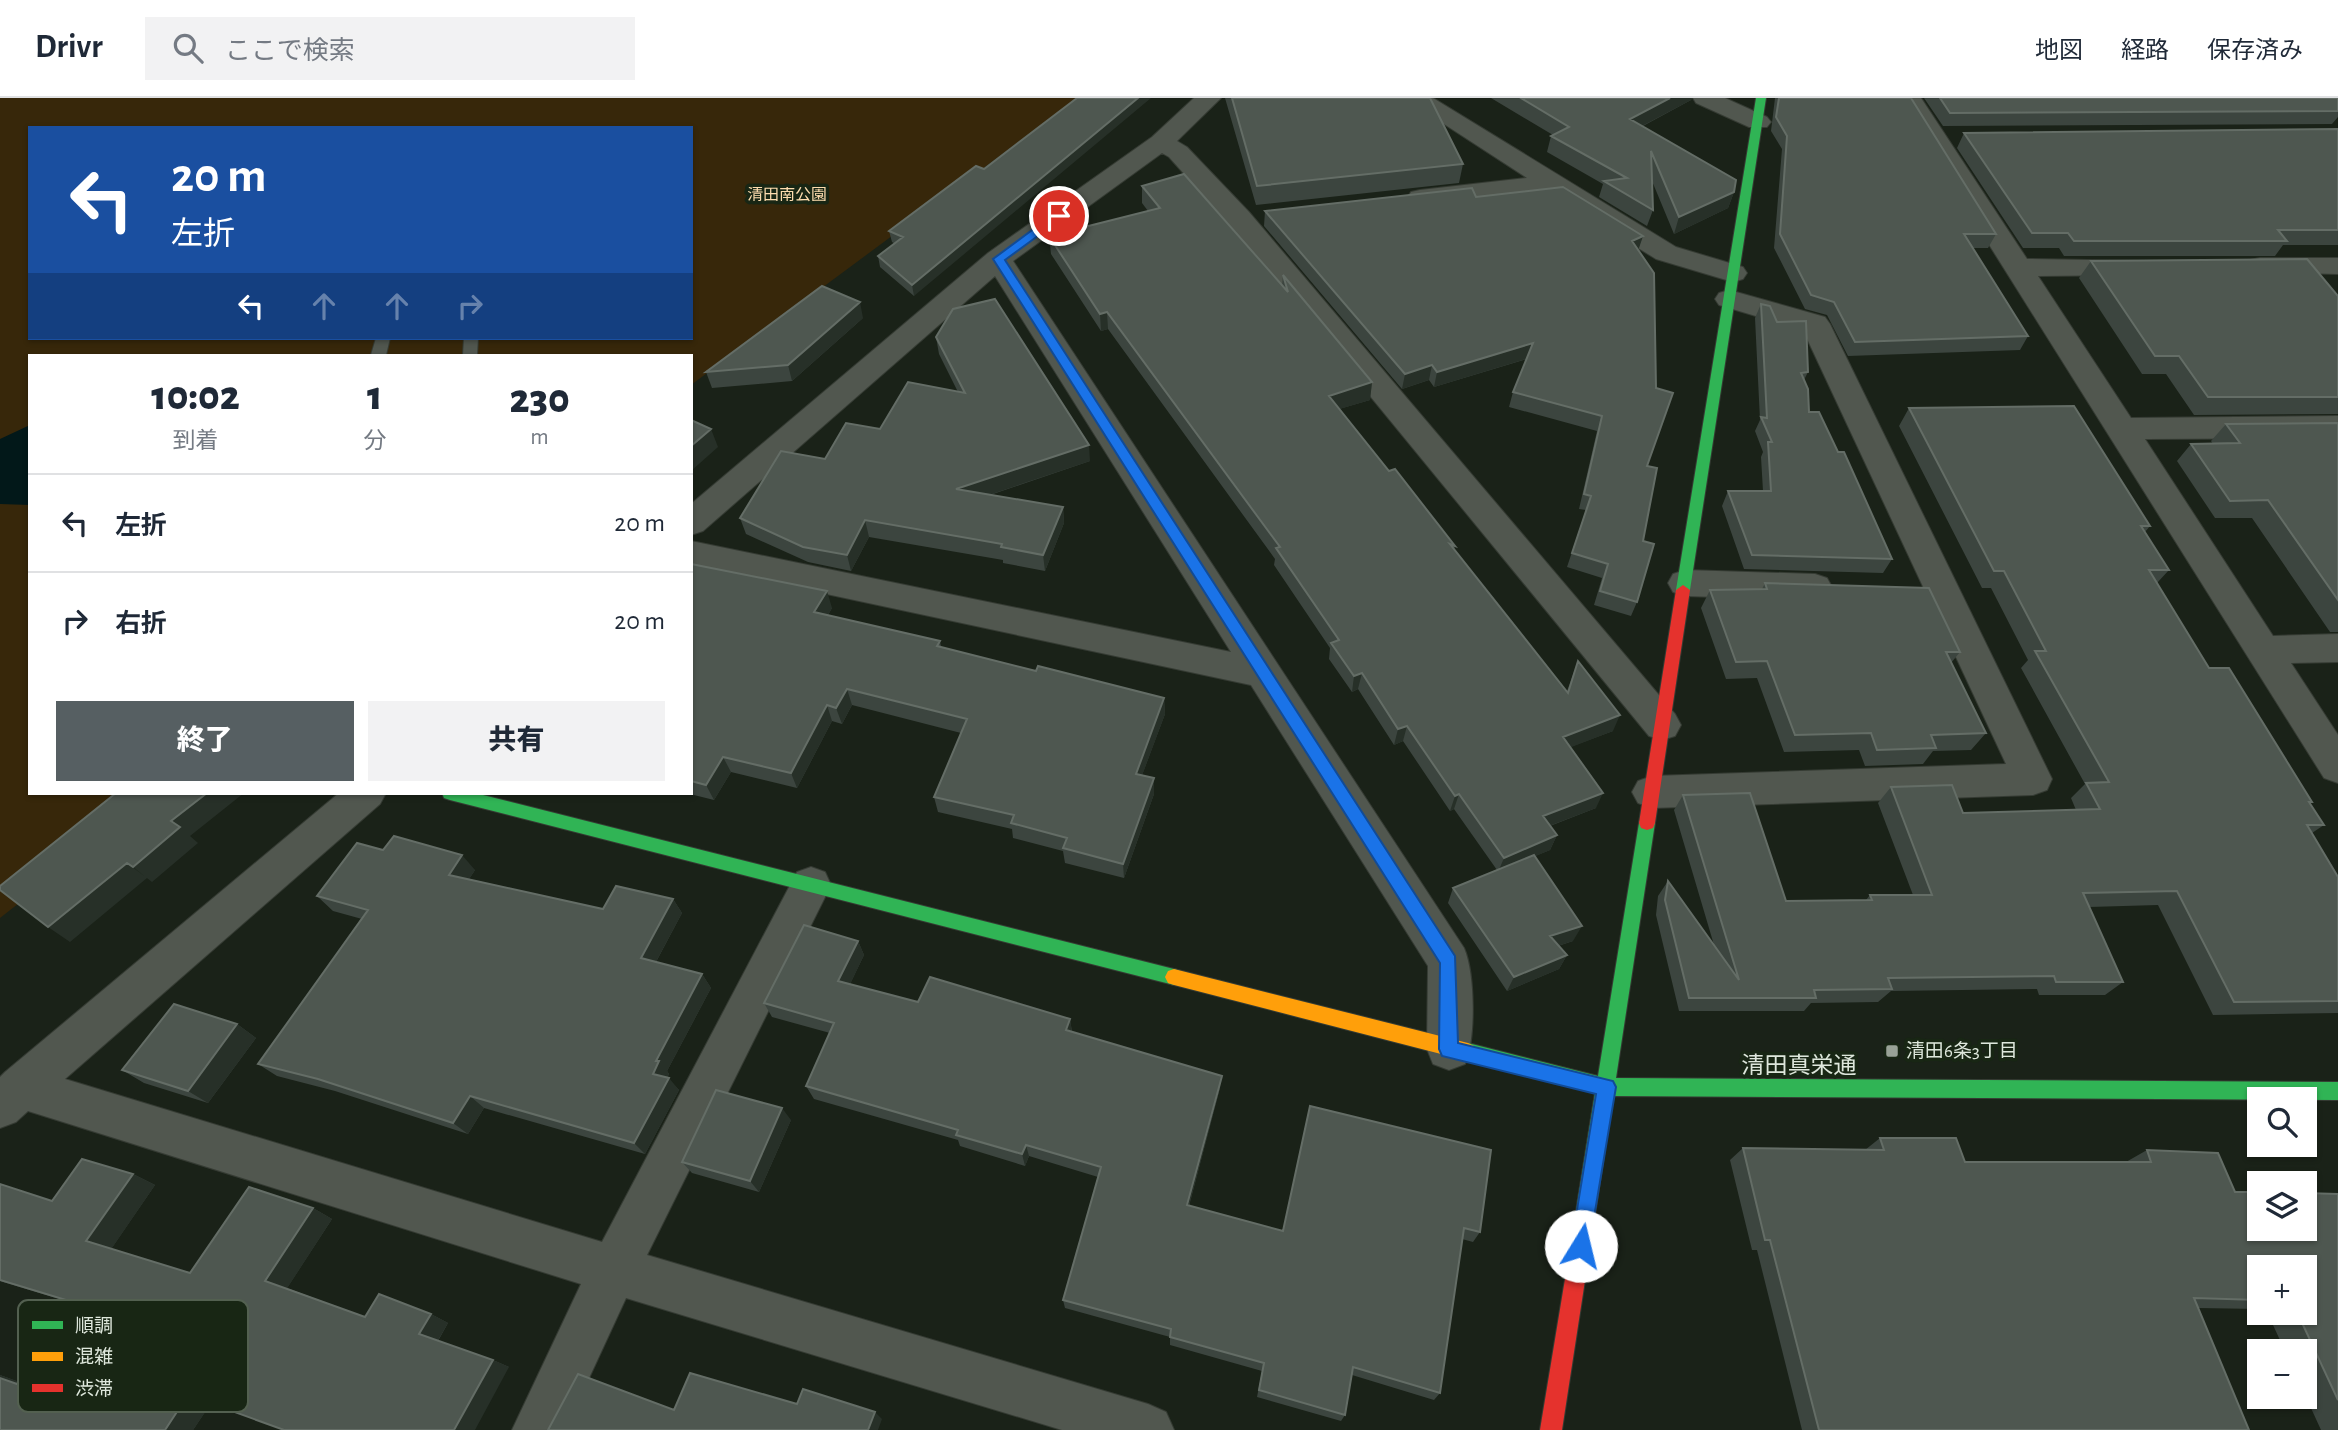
<!DOCTYPE html>
<html lang="ja">
<head>
<meta charset="utf-8">
<style>
  :root { --surface:#fff; --page:#f2f2f3; --text:#1f2937; --muted:#747a83; --line:#e0e1e3; --accent:#565f62 }
  body { margin:0; font-family:"Alegreya Sans","Noto Sans JP",sans-serif; background:var(--page); color:var(--text); height:100vh; display:flex; flex-direction:column; font-size:26px; white-space:nowrap }
  * { box-sizing:border-box; margin:0 }
  p { font-size:23px; color:var(--muted) }
  .icon { flex:none; width:38px; height:38px; fill:none; stroke:currentColor; stroke-width:2; stroke-linecap:round; stroke-linejoin:round }
  .map { position:relative; flex:1; overflow:hidden }
  .details { position:absolute; left:28px; top:256px; width:665px; height:441px; display:flex; flex-direction:column; background:var(--surface); border-radius:0px; box-shadow:0 2px 5px #0004 }
  .details>* { flex:none }
  .banner { position:absolute; left:28px; top:28px; width:665px; height:214px; border-radius:0px; box-shadow:0 2px 5px #0004; background:#1a4fa0; color:#fff; overflow:hidden }
  .tools { position:absolute; left:2247px; top:989px; display:grid; gap:14px }
  .tools a { display:grid; place-items:center; width:70px; height:70px; border-radius:0px; background:var(--surface); box-shadow:0 2px 5px #0004; font-size:35px }
  .pin { position:absolute; display:grid; place-items:center; width:60px; height:60px; color:#fff; margin:-30px; border:4px solid #fff; border-radius:50%; box-shadow:0 2px 7px #0007 }
  .me { position:absolute; width:77px; margin:-38px; rotate:9deg; stroke-linejoin:round; filter:drop-shadow(0 0 5px #0008) }
  .turn { display:flex; align-items:center; gap:24px; height:147px; padding:0 28px; font-size:32px }
  .turn .icon { width:91px; height:91px; stroke-width:2.5 }
  .turn b { display:block; font-size:49px; line-height:60px }
  .lanes { display:flex; align-items:center; height:66px; padding:0 28px; background:#0003; justify-content:center; gap:35px; direction:ltr }
  .lanes .off { opacity:.35 }
  .eta { display:flex; justify-content:space-evenly; align-items:center; height:119px; text-align:center }
  .eta b { font-size:42px; font-weight:800; line-height:49px }
  .action { display:flex; gap:14px; margin-top:auto; padding:14px 28px }
  .action a { flex:1; height:80px; border-radius:0px; background:var(--accent); color:#fff; font-size:28px; font-weight:800; line-height:80px; text-align:center }
  .action a+a { background:var(--page); color:var(--text) }
  ul { padding:0; list-style:none }
  li { display:flex; align-items:center; gap:21px; height:98px; padding:0 28px; border-top:2px solid var(--line) }
  li div { flex:1 }
  li b { display:block; font-size:26px }
  li em { font-style:normal }
  header { display:flex; align-items:center; gap:42px; box-sizing:border-box; height:98px; padding:0 35px; background:var(--surface); border-bottom:2px solid var(--line) }
  header strong { font-size:33px }
  nav { display:flex; gap:38px; margin-inline-start:auto; font-size:24px }
  .search { width:490px; height:63px; background:var(--page); display:flex; align-items:center; gap:18px; box-sizing:border-box; padding:0 24px; border-radius:0px; color:var(--muted); font-size:26px }
  .map>svg:first-child { display:block }
</style>
</head>
<body>
<header>
<strong>Drivr</strong>
<div class="search"><svg class="icon" aria-label="search" viewBox="0 0 24 24"><circle cx="10" cy="10" r="6"/><path d="M15 15l6 6"/></svg>ここで検索</div>
<nav><a>地図</a><a>経路</a><a>保存済み</a></nav>
</header>
<div class="map">
<svg width="2338" height="1332" viewBox="0 0 2338 1332">
  <rect width="100%" height="100%" fill="#1a2218"/>
  <path fill="#37270a" fill-rule="evenodd" d="M0,0H1078L691,287V257H30V695H160L0,820ZM30,30H691V240H30Z"/>
  <path fill="#021819" d="M30,327V407L0,406V341Z"/>
  <g fill="none" stroke-linecap="round" stroke-linejoin="round">
    <g stroke="#353b33" stroke-width="2">
      <path id="lane" d="M376,240H390L386,257H371Z
        M464,240H478L477,257H463Z"/>
    </g>
    <g stroke="#353b33" stroke-width="2">
      <path id="street" d="M1194,0H1221L1177,43L1187,49L1249,114L1675,616L1681,627L1675,638L1662,642L1649,638L1229,126L1169,59L1162,55L1013,163L1464,850C1475,875 1476,941 1465,966L1449,972L1433,966L1427,951L1428,868L1251,587L691,467V443L1231,554L995,178L703,433L691,437V406L988,155L1152,39Z
        M1404,0H1433L1676,149L1743,169L1747,175L1743,181L1733,184L1656,161L1548,94L1420,108L1411,106L1407,100L1411,94L1420,92L1527,80Z
        M1693,0H1725L1767,19L1771,24L1767,29H1749L1696,5Z
        M1897,0H1921L2027,161L2146,163L2150,169L2146,175L2136,177L2038,178L2131,320L2338,318V340L2145,341L2273,538L2338,536V564L2291,565L2338,637V685L2324,680Z
        M2260,160H2338V176L2250,174L2246,168L2250,162Z
        M1729,192L1825,219L1830,226L2052,681L2047,692L2033,697L1652,710L1638,705L1632,694L1638,683L1652,678L2006,666L1803,232L1719,207L1715,201L1719,195Z
        M1685,472L1815,476L1827,480L1832,489L1827,498L1815,502L1685,498L1673,494L1668,485L1673,476Z
        M339,695H386L380,706L65,981L602,1144L797,774L811,769L825,774L831,787L647,1157L1148,1306L1166,1314L1174,1332H1062L626,1200L565,1332H512L581,1186L28,1013L16,1024L0,1030V979L5,974Z"/>
    </g>
    <g stroke="#353b33" stroke-width="2">
      <path id="fast" d="M1756,0H1766L1690,492L1683,497L1676,492Z
        M442,695H475L1174,871L1180,873L1183,879L1180,885L1174,887L450,702L444,700Z
        M1647,718L1653,720L1655,725L1616,980L2338,984V1002L1613,998L1588,1163L1585,1170L1578,1173L1571,1170L1568,1163L1595,995L1468,963L1462,960L1459,954L1462,948L1468,945L1598,978L1639,725L1641,720Z"/>
    </g>
    <g stroke="#353b33" stroke-width="2">
      <path id="slow" d="M1174,871L1468,945L1474,948L1477,954L1474,960L1468,963L1174,887L1168,885L1165,879L1168,873Z"/>
    </g>
    <g stroke="#353b33" stroke-width="2">
      <path id="jam" d="M1683,487L1690,492L1655,725L1653,730L1647,732L1641,730L1639,725L1676,492Z
        M1578,1153L1585,1156L1588,1163L1562,1332H1540L1568,1163L1571,1156Z"/>
    </g>
    <use href="#lane" fill="#51574f" fill-rule="evenodd"/>
    <use href="#street" fill="#51574f" fill-rule="evenodd"/>
    <use href="#fast" fill="#30b455" fill-rule="evenodd"/>
    <use href="#slow" fill="#ff9f0a" fill-rule="evenodd"/>
    <use href="#jam" fill="#e5322d" fill-rule="evenodd"/>
  </g>
  <path fill="#3c453f" d="M1225,0H1430L1463,66L1459,85L1256,107Z
    M1491,0H1692L1691,2L1643,28L1734,94L1728,110L1674,136L1652,83L1653,112L1647,128L1599,99L1603,86L1547,54L1551,38L1553,37Z
    M1775,0H1911L1996,136L1988,150H1972L2028,238L2020,252L1848,258L1827,217L1805,211L1774,150L1782,51L1771,33Z
    M1924,0H2338V19L2332,26L1943,28Z
    M2338,31V147H2283L2275,158H2064L2059,150H2023L1957,50L1964,35Z
    M976,68L914,198L880,169L878,158L895,146L892,144L889,133Z
    M1142,88L1282,187L1283,177L1372,284L1370,302L1339,311L1389,373L1455,448L1454,452L1567,593L1578,563L1613,633L1570,649L1596,710L1550,728L1557,737L1550,752L1535,758L1573,843L1558,848L1567,857L1559,871L1507,893L1448,805L1453,790L1497,772L1454,711L1450,713L1403,643L1394,647L1358,591L1352,594L1329,561L1330,550L1274,467L1275,461L1108,231L1101,233L1051,156L1049,138L1148,113L1142,105Z
    M1476,99L1643,138L1638,151L1647,368L1643,443L1637,504L1631,518L1594,507L1602,480L1567,469L1586,412L1579,411L1597,333L1509,309L1513,294L1527,261L1434,289L1429,282L1402,291L1264,128L1265,113Z
    M2091,163L2338,198V316L2194,317L2166,276H2142L2079,180Z
    M1761,206L1777,224L1808,274L1804,282L1809,314L1838,354L1892,461L1883,475L1744,471L1722,408L1728,393H1763L1761,359L1763,354L1755,333L1760,322L1755,220Z
    M863,220L792,283L712,290L706,274Z
    M936,239L1090,363L990,397L1063,409L1064,425L1045,473L1003,465V462L869,439L851,473L808,464L746,436L740,420L825,361L880,331L958,294L939,256Z
    M1909,310L2150,428L2145,434L2169,472L2157,485L2209,570L2312,704L2310,705L2324,727L2312,735L2338,779V915L2213,917L2158,807L2089,809L2123,884L2105,897H2039L2037,891L1891,893L1878,904L1811,905L1804,913H1679L1656,817L1658,798L1668,783L1714,847L1674,712L1683,697L1786,803L1866,802L1870,797H1913L1878,705L1891,689L1963,715L2076,712L2071,700L2085,686L2021,570L2028,562L1991,490H1982L1899,328Z
    M2338,325V534H2330L2252,420H2215L2177,363L2191,346H2213L2211,343L2226,326Z
    M691,466L832,510L828,517L940,543L941,549L1036,573L1164,600L1165,616L1142,677L1154,696L1124,780L1065,765L1063,753L1013,740L1012,731L938,714L934,699L961,635L852,607L842,626L832,623L797,690L731,674L714,702L686,695H691Z
    M1765,485L1960,554L1951,565L1986,635L1971,652L1933,653L1923,666L1865,668L1859,652L1784,654L1757,580L1726,581L1701,510L1710,492L1762,491Z
    M383,752L475,772L469,781L603,811L673,801L682,815L656,864L702,876L711,890L667,973L669,976L667,980L679,992L645,1056L484,1010L468,1036L335,993L277,978L258,966L362,821L333,813L317,798Z
    M858,843L864,857L850,886L918,904L1070,921L1072,934L1220,990L1189,1108L1283,1133L1307,1020L1480,1134L1473,1144L1462,1141L1440,1295L1434,1302L1352,1277L1345,1317L1341,1323L1257,1299L1262,1273L1170,1247V1239L1065,1210L1063,1202L1098,1079L1029,1058L1025,1068L960,1048L958,1042L814,1001L806,988L830,935L772,919L764,905Z
    M237,926L256,940L208,1005L144,985L122,972Z
    M791,1022L759,1094L692,1075L682,1064Z
    M1880,1040L1965,1064H2126L2147,1052L2235,1094L2338,1096V1332H2321L2305,1297V1253H2285L2267,1214H2305L2259,1169V1211L2198,1210L2249,1332H1802L1757,1152H1752L1730,1062L1743,1050L1865,1052Z
    M133,1076L155,1087L111,1151L190,1175L313,1110L332,1121L287,1190L365,1219L431,1216L448,1225L438,1243L493,1262L509,1269L211,1305L193,1332H0V1277L19,1284L76,1206L0,1183V1086L52,1103Z"/>
  <path fill="#273028" d="M1138,0H1151L914,198L912,187Z
    M1670,0H1692L1691,2L1625,37L1630,21Z
    M1734,94L1728,110L1674,136L1679,119Z
    M1643,138L1638,153L1632,143Z
    M860,204L863,220L792,283L788,267Z
    M1107,214L1108,231L1101,233L1100,216Z
    M1533,245L1529,260L1434,289L1437,274Z
    M1432,267L1429,282L1402,291L1405,276Z
    M1372,284L1370,302L1326,315L1329,298Z
    M711,331L718,349L691,373V348Z
    M1089,347L1090,363L959,407L956,391Z
    M1063,409L1064,425L1045,473L1043,457Z
    M865,422L869,439L851,473L847,457Z
    M827,493L832,510L820,531L814,514Z
    M1362,575L1358,591L1352,594L1354,578Z
    M847,591L852,607L842,626L836,610Z
    M1164,600L1165,616L1137,691L1136,676Z
    M827,607L832,623L797,690L791,675Z
    M1620,617L1613,633L1556,655L1563,639Z
    M1407,628L1403,643L1394,647L1398,631Z
    M723,659L731,674L714,702L706,687Z
    M1154,680V696L1124,780L1123,766Z
    M207,695H244L190,738L198,745L152,784L133,769L171,723Z
    M1603,695L1596,710L1536,733L1543,718Z
    M1459,696L1454,711L1450,713L1455,698Z
    M1557,737L1550,752L1498,774L1504,760Z
    M462,757L475,772L462,792L449,777Z
    M127,765L147,780L70,844L48,829Z
    M673,801L682,815L651,873L641,860Z
    M1582,828L1573,843L1542,853L1550,838Z
    M858,843L864,857L845,897L838,883Z
    M1567,857L1559,871L1507,893L1514,879Z
    M702,876L711,890L667,973L669,976L663,988L653,976L656,963Z
    M1070,921L1072,935L1066,932Z
    M237,926L256,940L208,1005L188,993Z
    M1222,978L1220,990L1186,1118L1187,1107Z
    M669,980L679,992L645,1056L634,1045Z
    M470,998L484,1010L468,1036L453,1025Z
    M782,1010L791,1022L759,1094L750,1083Z
    M1026,1047L1029,1058L1025,1068L1022,1056Z
    M133,1076L155,1087L110,1153L86,1143Z
    M313,1110L332,1121L286,1192L265,1183Z
    M431,1216L448,1225L437,1244L419,1236Z
    M493,1262L509,1269L475,1332H454Z
    M0,1277L45,1293L17,1286L0,1280Z
    M188,1297L212,1304L193,1332H165Z
    M875,1314L882,1321L878,1332H868Z"/>
  <path fill="#4e5750" stroke="#646d66" stroke-width="2" d="M1077,0H1138L912,187L878,158L903,139L889,133L976,68L984,71Z
    M1232,0H1430L1463,66L1257,88Z
    M1521,0H1670L1630,21L1736,82L1734,94L1679,119L1651,53L1653,112L1604,83L1627,80L1551,38L1569,29Z
    M1779,0H1911L1996,136H1964L2028,238L1855,244L1834,204L1811,197L1780,136L1787,38L1776,19Z
    M1940,0H2338V13L1950,15Z
    M2338,31V132H2278L2287,143H2074L2068,135H2032L1964,35Z
    M1184,76L1288,194L1283,177L1372,284L1329,298L1389,373L1395,371L1455,448L1450,446L1568,595L1578,563L1620,617L1563,639L1603,695L1543,718L1557,737L1504,760L1459,696L1455,698L1407,628L1398,631L1362,575L1354,578L1331,545L1339,542L1276,450L1280,449L1107,214L1100,216L1049,138L1160,110L1142,88Z
    M1563,89L1643,138L1632,143L1654,175L1656,290L1673,295L1647,368L1657,370L1643,443L1654,446L1637,504L1600,493L1608,466L1572,455L1591,398L1584,396L1602,318L1513,294L1533,245L1437,274L1432,267L1405,276L1265,113L1472,90L1476,99Z
    M2307,161L2338,198V299H2208L2179,258H2155L2091,163Z
    M822,188L860,204L788,267L706,274Z
    M995,201L1089,347L956,391L1063,409L1043,457L1001,449L1002,446L865,422L847,457L803,449L740,420L781,353L825,361L846,325L880,331L908,284L965,295L936,239L953,211Z
    M1761,206L1770,208L1777,224L1806,223L1808,274L1801,275L1808,291L1809,314H1819L1838,354H1844L1892,461L1752,457L1728,393H1771L1768,344H1772L1761,319L1767,320Z
    M2074,308L2150,428H2141L2169,472H2149L2209,570H2229L2312,704H2309L2324,727H2307L2338,779V903L2234,904L2177,793L2083,795L2123,884H2056L2054,878L1888,880L1892,891L1814,892L1816,900H1689L1665,802L1668,783L1739,882L1683,697L1750,695L1786,803L1872,802L1870,797H1932L1891,689L1952,687L1963,715L2100,711L2086,685L2109,684L2035,553H2046L2004,473H1994L1909,310Z
    M691,322L711,331L691,348Z
    M2338,325V502L2268,402L2230,403L2191,346L2240,345L2226,326Z
    M691,466L827,493L814,514L940,543L937,548L1036,573L1038,568L1164,600L1136,676L1154,680L1123,766L1063,750L1067,740L1011,725L1014,717L934,699L967,621L847,591L836,610L827,607L791,675L723,659L706,687L691,683Z
    M1765,485L1929,490L1960,554H1946L1986,635L1931,637L1936,650L1877,652L1871,635L1795,637L1767,563L1736,564L1710,492L1767,491Z
    M116,695H207L171,723L180,729L133,769L127,765L48,829L0,792V788Z
    M394,738L462,757L449,777L603,811L616,788L673,801L641,860L702,876L656,963H659L653,976L669,980L634,1045L470,998L453,1025L318,981L258,966L368,812L317,798L357,745L383,752Z
    M1534,757L1582,828L1550,838L1567,857L1514,879L1453,790Z
    M804,827L858,843L838,883L918,904L930,879L1070,921L1066,932L1222,978L1187,1107L1283,1133L1310,1008L1491,1052L1480,1134L1464,1130L1440,1295L1353,1269L1345,1317L1259,1292L1264,1265L1170,1239L1171,1231L1063,1202L1101,1069L1026,1047L1022,1056L956,1037L958,1032L806,988L834,925L764,905Z
    M174,906L237,926L188,993L122,972Z
    M716,992L782,1010L750,1083L682,1064Z
    M1880,1040H1956L1965,1064H2151L2147,1052L2218,1055L2235,1094H2259V1130H2305V1095L2338,1096V1302L2297,1214H2305V1169H2259V1202L2194,1200L2249,1332H1819L1770,1142H1765L1743,1050L1884,1052Z
    M82,1061L133,1076L86,1143L190,1175L249,1089L313,1110L265,1183L365,1219L379,1196L431,1216L419,1236L493,1262L454,1332H284L188,1297L165,1332H0V1280L17,1286L76,1205L0,1182V1086L52,1103Z
    M690,1275L797,1306L803,1291L875,1314L868,1332H548L578,1276L674,1312Z"/>
  <path fill="#1a73e8" stroke="#114b97" stroke-width="2" d="M1055,115L1065,118L1005,162L1455,858L1458,945L1613,983L1616,989L1588,1155L1581,1158L1574,1155L1571,1148L1596,996L1442,958L1439,951L1440,865L993,161Z"/>
  <rect fill="#99a297" stroke="#182614" stroke-width="2.5" x="1885" y="946" width="14" height="14" rx="3.5"/>
  <g text-anchor="middle" dominant-baseline="central" stroke-width="7" stroke-linejoin="round" paint-order="stroke">
    <g font-size="16" fill="#feddaf" stroke="#182614">
      <text x="787" y="97">清田南公園</text>
    </g>
    <g font-size="19" fill="#dee7dc" stroke="#182614" text-anchor="start">
      <text x="1906" y="953">清田6条3丁目</text>
    </g>
    <g font-size="23" fill="#dee7dc" stroke="#182614">
      <text x="1799" y="968">清田真栄通</text>
    </g>
  </g>
  <rect x="18" y="1202" width="230" height="112" rx="10" fill="#182614" stroke="#536050" stroke-width="2"/>
  <rect x="32" y="1223" width="31" height="8" fill="#30b455"/>
  <rect x="32" y="1254" width="31" height="9" fill="#ff9f0a"/>
  <rect x="32" y="1286" width="31" height="8" fill="#e5322d"/>
  <g font-size="19" fill="#dee7dc">
    <text x="75" y="1234">順調</text>
    <text x="75" y="1265">混雑</text>
    <text x="75" y="1297">渋滞</text>
  </g>
</svg>
<div class="tools">
<a><svg class="icon" aria-label="search" viewBox="0 0 24 24"><circle cx="10" cy="10" r="6"/><path d="M15 15l6 6"/></svg></a>
<a><svg class="icon" aria-label="layers" viewBox="0 0 24 24"><path d="M12 4l9 5-9 5-9-5zM3 14l9 5 9-5"/></svg></a>
<a>+</a>
<a>−</a>
</div>
<div class="pin" style="left:1059px;top:118px;background:#d93025"><svg class="icon" aria-label="arrive" viewBox="0 0 24 24"><path d="M6 21V4h12l-3 4 3 4H6"/></svg></div>
<svg class="me" style="left:1581px;top:1148px" viewBox="-20 -20 40 40"><circle r="19" fill="#fff"/><path d="M0-13L10 11 0 6-10 11z" fill="#1a73e8"/></svg>
<div class="banner">
<div class="turn"><svg class="icon" aria-label="left" viewBox="0 0 24 24"><path d="M17 20v-9H6M10 6l-5 5 5 5"/></svg><div><b>20 m</b>左折</div></div>
<div class="lanes"><svg class="icon" aria-label="left" viewBox="0 0 24 24"><path d="M17 20v-9H6M10 6l-5 5 5 5"/></svg><svg class="icon off" aria-label="ahead" viewBox="0 0 24 24"><path d="M12 20V5M6 11l6-6 6 6"/></svg><svg class="icon off" aria-label="ahead" viewBox="0 0 24 24"><path d="M12 20V5M6 11l6-6 6 6"/></svg><svg class="icon off" aria-label="right" viewBox="0 0 24 24"><path d="M7 20v-9h11M14 6l5 5-5 5"/></svg></div>
</div>
<section class="details">
<div class="eta">
<div><b>10:02</b><p>到着</p></div>
<div><b>1</b><p>分</p></div>
<div><b>230</b><p>m</p></div>
</div>
<ul>
<li><svg class="icon" aria-label="left" viewBox="0 0 24 24"><path d="M17 20v-9H6M10 6l-5 5 5 5"/></svg><div><b>左折</b></div><em>20 m</em></li>
<li><svg class="icon" aria-label="right" viewBox="0 0 24 24"><path d="M7 20v-9h11M14 6l5 5-5 5"/></svg><div><b>右折</b></div><em>20 m</em></li>
</ul>
<div class="action"><a>終了</a><a>共有</a></div>
</section>
</div>
</body>
</html>
